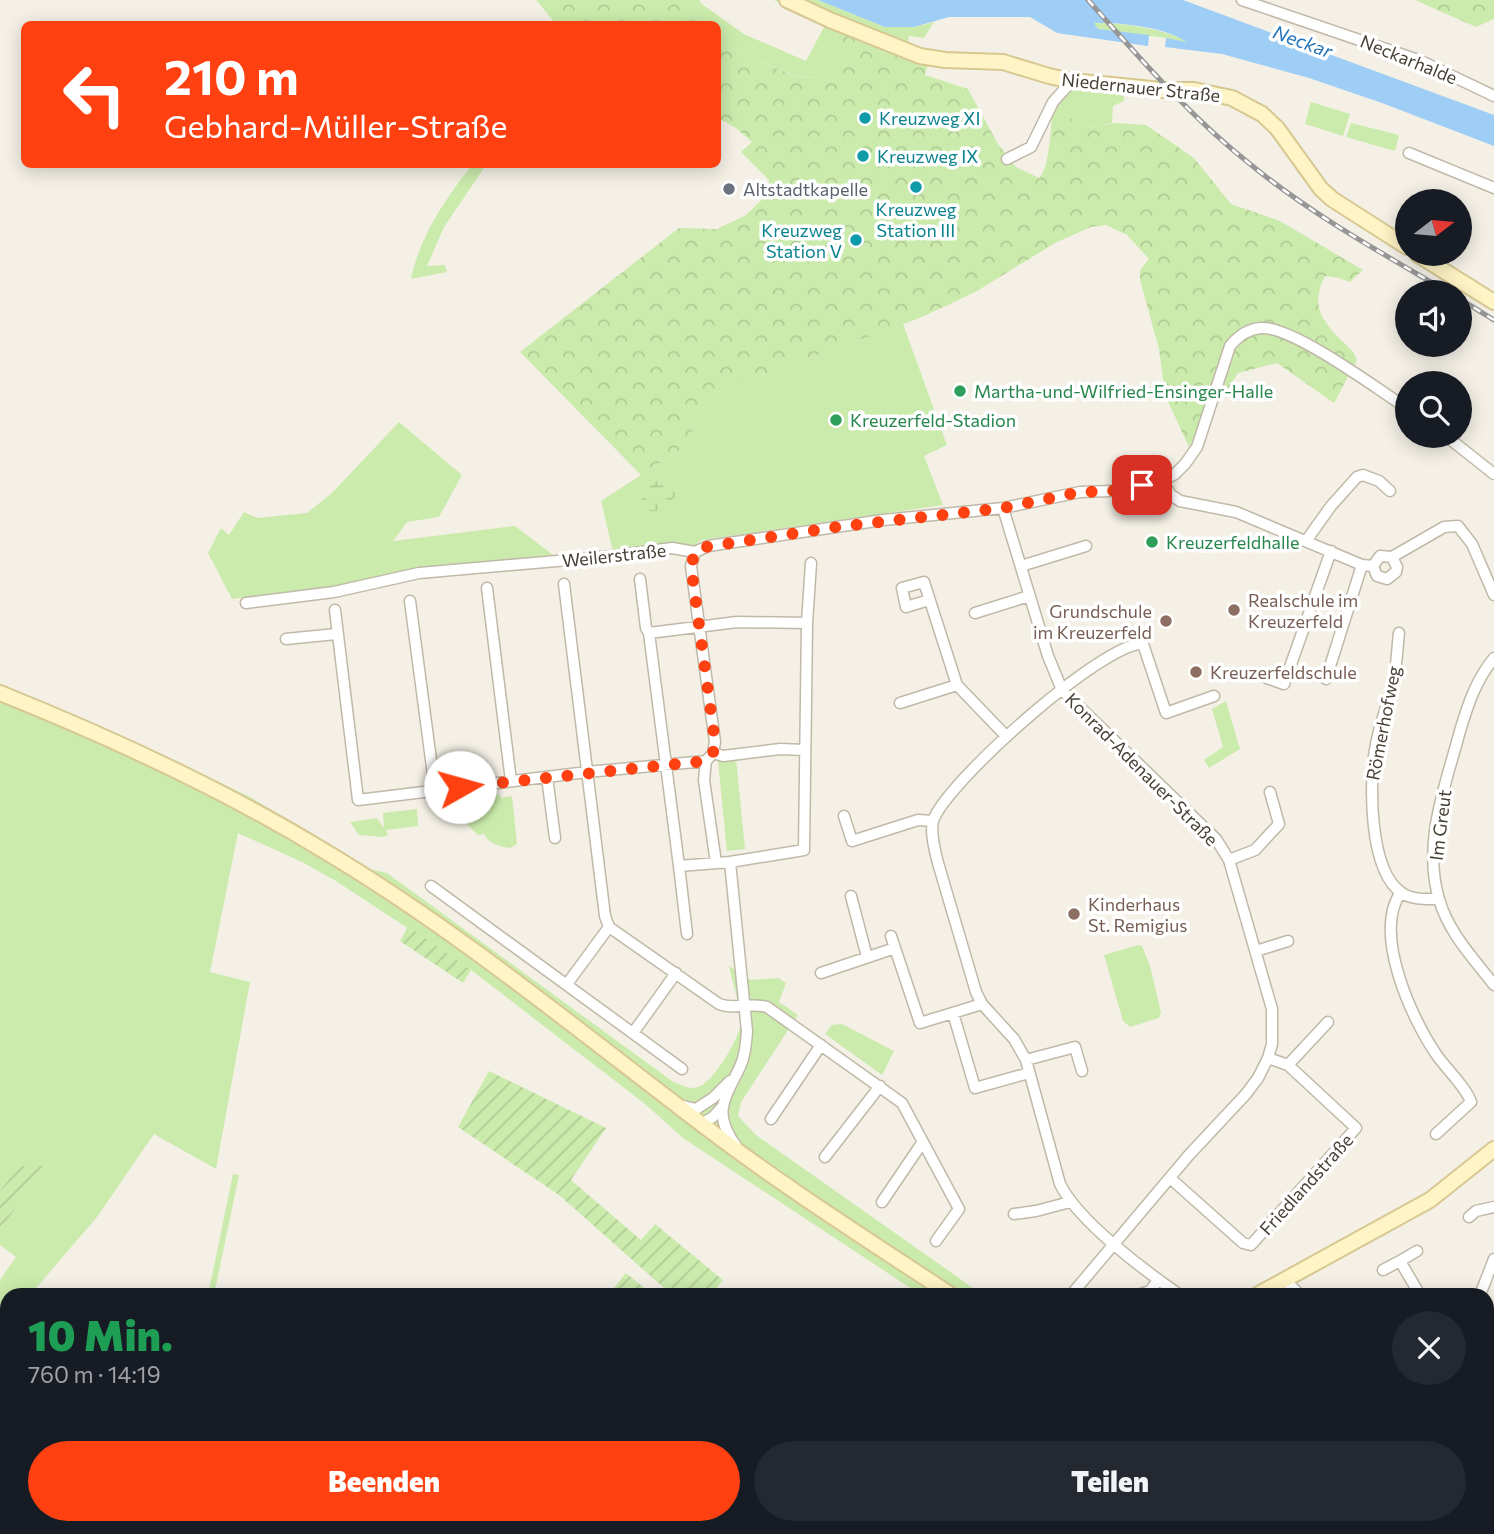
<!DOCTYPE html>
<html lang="de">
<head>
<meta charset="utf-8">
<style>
  :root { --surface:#171b24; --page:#242831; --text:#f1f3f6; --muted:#9ea1a6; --accent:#ff4112 }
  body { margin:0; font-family:Commissioner,sans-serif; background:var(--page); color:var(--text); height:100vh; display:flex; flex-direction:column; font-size:26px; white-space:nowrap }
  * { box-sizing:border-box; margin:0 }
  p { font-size:23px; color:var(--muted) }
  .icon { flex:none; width:38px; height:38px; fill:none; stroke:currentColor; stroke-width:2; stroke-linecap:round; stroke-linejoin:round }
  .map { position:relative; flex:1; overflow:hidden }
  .sheet { position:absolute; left:0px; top:1288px; width:1494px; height:247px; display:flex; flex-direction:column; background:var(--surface); border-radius:21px 21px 0 0; box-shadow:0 4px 18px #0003 }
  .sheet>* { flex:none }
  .guide { position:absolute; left:21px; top:21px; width:700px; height:147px; border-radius:10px; box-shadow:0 4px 18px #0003; background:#ff4112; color:#fff; overflow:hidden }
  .needle { width:46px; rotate:74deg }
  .fabs { position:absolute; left:1395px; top:189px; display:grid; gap:14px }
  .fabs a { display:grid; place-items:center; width:77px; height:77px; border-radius:50%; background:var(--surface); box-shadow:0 4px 18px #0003; font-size:35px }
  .pin { position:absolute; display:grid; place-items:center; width:60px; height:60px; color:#fff; margin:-30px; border-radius:14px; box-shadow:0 4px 10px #0006 }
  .me { position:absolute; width:77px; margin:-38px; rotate:83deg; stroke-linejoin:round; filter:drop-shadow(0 0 5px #0008) }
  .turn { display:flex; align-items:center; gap:24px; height:147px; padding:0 28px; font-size:32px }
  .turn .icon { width:91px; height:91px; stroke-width:2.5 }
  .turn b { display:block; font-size:49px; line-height:60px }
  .round { display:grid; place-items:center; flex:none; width:74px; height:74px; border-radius:37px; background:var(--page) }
  .summary { display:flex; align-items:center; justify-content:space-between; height:119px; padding:0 28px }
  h1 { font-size:42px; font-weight:800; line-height:52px; color:#1e9e55 }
  .primary-button { display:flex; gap:14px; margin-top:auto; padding:14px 28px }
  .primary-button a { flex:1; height:80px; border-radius:42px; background:var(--accent); color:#fff; font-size:28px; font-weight:800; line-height:80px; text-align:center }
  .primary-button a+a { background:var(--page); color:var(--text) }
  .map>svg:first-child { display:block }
</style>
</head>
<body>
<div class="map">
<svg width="1494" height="1534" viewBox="0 0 1494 1534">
  <defs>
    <pattern id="forest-crowns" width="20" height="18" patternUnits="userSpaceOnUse" patternTransform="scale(1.75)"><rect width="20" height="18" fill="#cbebac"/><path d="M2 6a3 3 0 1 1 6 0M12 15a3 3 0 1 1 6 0" fill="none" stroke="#b0cb95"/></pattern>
    <pattern id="wetland-marsh" width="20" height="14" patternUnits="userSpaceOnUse" patternTransform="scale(1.75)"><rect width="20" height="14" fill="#cbebac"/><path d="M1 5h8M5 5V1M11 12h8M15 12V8" fill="none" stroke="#b0cb95"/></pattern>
    <pattern id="garden-furrows" width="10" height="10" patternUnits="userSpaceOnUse" patternTransform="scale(1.75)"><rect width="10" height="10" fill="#cbebac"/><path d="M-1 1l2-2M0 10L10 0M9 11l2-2" fill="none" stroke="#b0cb95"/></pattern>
  </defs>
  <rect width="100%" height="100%" fill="#f4f0e6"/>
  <path fill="#cbebac" d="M684,0H699L703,5L744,34L806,61L824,27L774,0H818L885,27H914L934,22L924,38L909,36L907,47L836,32L839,53L835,72C797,93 753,50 718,42V24H700Z
    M1093,23C1126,23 1161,28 1191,43L1166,38L1098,29Z
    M1073,87L1124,91V101L1113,106L1112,123L1093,127L1053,113Z
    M1311,102L1350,114L1343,136L1305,124Z
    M1351,123L1399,135L1395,151L1346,137Z
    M472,165H486L444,227L427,266L445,265L447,272L411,279C420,236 445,199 472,165Z
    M903,324L947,445L924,456L943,505L701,540L697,543L695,552L680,548L614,556L601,501L681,449L715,393Z
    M399,422L462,475L439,517L407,522L393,541L515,526L553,555L404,571L331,587L232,599L208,553L221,528L229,535L244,512L257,518L307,513L332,493Z
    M0,684L142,746L250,797L369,869L387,873L672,1081C680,1085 690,1090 698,1087C713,1083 742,1035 741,1020C739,1002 733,984 729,966L751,980L778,978L786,983L779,1002L798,1015L741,1102L738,1116L756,1135L983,1295H921L683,1138L645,1104L471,970L336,881L302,862L238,833L210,972L250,982L216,1169L154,1134L97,1217L30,1295H7V1327L0,1336V1280L16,1257L0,1245V1230L44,1167L19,1166L0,1191Z
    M1226,701L1240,749L1209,768L1204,760L1223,747L1212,709Z
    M736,759L745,849L727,851L718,761Z
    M500,795L501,798L512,796L517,844L510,848C499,846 489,844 484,834L478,835L460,817L441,809L440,803Z
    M417,809L418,826L386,830L388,835L384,837L359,835L350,822L377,818L384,828L383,813Z
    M1138,945L1142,946L1150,966L1161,1012L1159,1018L1130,1027L1123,1021L1104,955Z
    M842,1024L894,1051L882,1075L825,1034L832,1025Z
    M233,1174L239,1175L214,1295H208Z"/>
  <path fill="url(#forest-crowns)" d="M536,0H684L700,24H556Z
    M1415,0H1494V19L1476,27Z
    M843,30L928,63L925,75L968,89L998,144L1016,167L1039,178C1050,168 1050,128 1053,112L1092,127L1116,123L1146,125L1194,158L1231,204L1280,221L1363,270L1350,282L1339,278L1325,276C1313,301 1317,314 1336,335C1344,344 1353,348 1357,360L1334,403L1277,363L1238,373L1226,392L1214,403L1189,447L1165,395L1159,349L1140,280V270L1149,259L1127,235L1106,225L1091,227L1055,243L977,291L950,304L917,319L715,393L681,449L641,475L520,352L679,228L717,229L746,215L767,195L769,180L741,152L752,142L736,128L718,118V42C753,50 797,93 834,72L839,53L836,32Z"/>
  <path fill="url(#wetland-marsh)" d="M671,477C678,482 678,488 676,496C666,506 652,520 640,505C642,490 655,479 671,477Z"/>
  <path fill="url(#garden-furrows)" d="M408,926L471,970L463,983L400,941Z
    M489,1071L606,1128L571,1180L641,1240L655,1224L723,1280L711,1295H672L559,1195L458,1127Z
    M19,1166H45L0,1230V1191Z
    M626,1273L653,1295H608Z
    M374,1528H538V1531L548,1534H388Z"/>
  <path fill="#9ecdf5" d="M818,0H1183L1494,115V146L1382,103L1309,78L1222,54L1165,47L1166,38L1187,42C1165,27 1120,22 1094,23L1098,29L1149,35L1148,46L1057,33L1030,17H949L914,27H885Z"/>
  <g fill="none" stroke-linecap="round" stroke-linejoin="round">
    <g stroke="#c0b9a8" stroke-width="13">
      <path id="street" d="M1242,0L1421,61L1494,96
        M1409,153L1494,188
        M1007,159L1031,147L1053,102L1072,81
        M1446,436L1494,474
        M1162,481L1171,495L1180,501L1236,512L1362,565L1373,566
        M1003,508L1048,656L1062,690L1216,839L1229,860L1272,1009V1044L1268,1058L1258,1078L1246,1094L1189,1155L1071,1295
        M1306,541L1331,506L1357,477L1363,475L1379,481L1390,491
        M1021,566L1086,546
        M1373,566L1380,556L1392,557L1444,527L1458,526L1472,544L1494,595
        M1373,566L1377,576L1387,579L1396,572L1397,567L1392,557
        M640,579L646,628L649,633L679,866L730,862L804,850L807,623L811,563
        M564,584L605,916L609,927
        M487,588L511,781
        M929,600L906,607L902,588L924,582L957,685L1006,736
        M410,601L435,790
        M246,603L334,592L419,573L614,556L672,548L695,552L708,546L883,520L1003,508L1080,492L1112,491L1162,481L1175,474L1185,464L1197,447L1230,346C1238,336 1247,329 1261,328C1293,326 1377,389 1407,408
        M335,610L358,800L587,772L706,761L713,753L715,742L691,566L695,552
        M975,613L1029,596
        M649,633L737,622L807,623
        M1399,633C1397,649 1397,666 1393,682C1389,702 1380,722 1376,744C1369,779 1368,871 1402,893C1412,900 1427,899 1438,899
        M286,639L336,634
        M1494,658C1476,680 1468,704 1460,731C1446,784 1422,843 1439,899C1448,932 1474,959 1494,985
        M1267,678L1284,684L1331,551
        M1326,679L1362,565
        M900,703L957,685
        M713,753L723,756L780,749L805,750
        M706,761L704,780L716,863
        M547,777L555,838
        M844,816L852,841L918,820L933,821
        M1229,860L1255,850L1279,824L1270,792
        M730,862L747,1031C746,1044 745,1057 739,1069C723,1101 713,1114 736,1146
        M679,866L687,934
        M431,886L682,1069
        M1401,892C1372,933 1412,1019 1436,1054C1446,1069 1466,1087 1471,1102L1436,1134
        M851,896L867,957
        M609,927L719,1004C734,1010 751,1002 767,1007L902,1103L959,1209L936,1241
        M891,936L920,1023L982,1004
        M1256,951L1288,941
        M821,973L895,948
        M567,984L609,927
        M953,1013L975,1088L1029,1073
        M633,1033L676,973
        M1026,1060L1075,1047L1082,1071
        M1288,1065L1328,1022
        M683,1106L696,1109L713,1098L730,1081
        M771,1119L821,1045
        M701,1124L713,1117L722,1107
        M825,1157L880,1086
        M1170,1178L1243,1243L1251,1245L1356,1128L1288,1065L1268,1058
        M882,1202L922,1143
        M1014,1214L1036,1211L1070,1202
        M1469,1217L1476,1211L1494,1207
        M1417,1251L1400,1261L1420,1295
        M1383,1270L1400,1261
        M1285,1280L1300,1295
        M1138,1295L1150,1291L1158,1280
        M1180,1295C1145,1271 1078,1221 1060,1184L1026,1060L1014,1039L982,1004L976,992L938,863C935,851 930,833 933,821C945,783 1106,640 1143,644L1166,713L1214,696
        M1480,1295L1494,1259
        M1472,1528L1478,1534
        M837,1534L844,1528
        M1485,1534L1494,1532"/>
    </g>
    <g stroke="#d7c892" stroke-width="18">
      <path id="secondary" d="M787,0L830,20L920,56L945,60L1003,62L1049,76L1072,81L1162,90H1194L1232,98L1262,114L1277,128L1321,189L1332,199L1407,247
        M1417,254L1494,302
        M0,693C112,738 223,789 326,852C463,934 585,1036 712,1132C789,1190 871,1242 951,1295
        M1257,1295L1430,1200L1494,1149
        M1301,1528L1310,1534"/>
    </g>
    <use href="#street" stroke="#fff" stroke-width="10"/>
    <use href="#secondary" stroke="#fff4c5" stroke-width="14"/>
    <g stroke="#969696" stroke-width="5">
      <path id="rail" d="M1088,0C1139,57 1190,117 1250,164C1311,214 1380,252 1448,292
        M1460,299L1494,320"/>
    </g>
    <use href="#rail" stroke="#fff" stroke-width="2.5" stroke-dasharray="8" stroke-linecap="butt"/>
  </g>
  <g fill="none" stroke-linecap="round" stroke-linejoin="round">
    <path stroke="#ff4112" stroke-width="12" stroke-dasharray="0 21.6" d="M460,787L706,761L713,753L715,742L691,566L695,552L699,548L836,527L1003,508L1080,492L1112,491L1142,485"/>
  </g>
  <g fill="#0f9aa8" stroke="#fff" stroke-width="2.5">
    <circle cx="865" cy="118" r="7"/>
    <circle cx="863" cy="156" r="7"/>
    <circle cx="916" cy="187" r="7"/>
    <circle cx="856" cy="240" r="7"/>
  </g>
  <circle fill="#6b7280" stroke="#fff" stroke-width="2.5" cx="729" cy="189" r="7"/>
  <g fill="#2e9e5b" stroke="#fff" stroke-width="2.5">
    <circle cx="960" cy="391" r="7"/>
    <circle cx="836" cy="420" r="7"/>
    <circle cx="1152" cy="542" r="7"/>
  </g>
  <g fill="#8d6e63" stroke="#fff" stroke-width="2.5">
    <circle cx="1234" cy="610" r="7"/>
    <circle cx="1166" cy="621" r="7"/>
    <circle cx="1196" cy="672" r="7"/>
    <circle cx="1074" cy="914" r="7"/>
  </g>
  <g text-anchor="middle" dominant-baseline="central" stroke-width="7" stroke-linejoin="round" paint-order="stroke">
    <g font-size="18" fill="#474135" stroke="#fff">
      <text transform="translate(1409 59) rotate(22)">Neckarhalde</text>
      <text transform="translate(1141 87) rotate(6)">Niedernauer Straße</text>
      <text transform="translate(614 555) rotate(-6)">Weilerstraße</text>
      <text transform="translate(1383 723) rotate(-79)">Römerhofweg</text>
      <text transform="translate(1142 769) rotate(45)">Konrad-Adenauer-Straße</text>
      <text transform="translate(1440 825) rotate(-83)">Im Greut</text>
      <text transform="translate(1306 1184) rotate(-48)">Friedlandstraße</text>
    </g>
    <g font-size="18" fill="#0d838f" stroke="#fff" text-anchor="start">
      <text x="879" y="118">Kreuzweg XI</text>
      <text x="877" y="156">Kreuzweg IX</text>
      <text x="916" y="209" text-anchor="middle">Kreuzweg<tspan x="916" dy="21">Station III</tspan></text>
      <text x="842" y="230" text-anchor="end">Kreuzweg<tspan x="842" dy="21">Station V</tspan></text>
    </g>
    <g font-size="18" fill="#5b616d" stroke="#fff" text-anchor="start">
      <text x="743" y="189">Altstadtkapelle</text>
    </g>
    <g font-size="18" fill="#27864d" stroke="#fff" text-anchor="start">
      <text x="974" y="391">Martha-und-Wilfried-Ensinger-Halle</text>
      <text x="850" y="420">Kreuzerfeld-Stadion</text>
      <text x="1166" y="542">Kreuzerfeldhalle</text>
    </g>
    <g font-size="18" fill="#785e54" stroke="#fff" text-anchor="start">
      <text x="1248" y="600">Realschule im<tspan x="1248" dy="21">Kreuzerfeld</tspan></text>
      <text x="1152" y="611" text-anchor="end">Grundschule<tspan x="1152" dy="21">im Kreuzerfeld</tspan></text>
      <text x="1210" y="672">Kreuzerfeldschule</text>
      <text x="1088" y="904">Kinderhaus<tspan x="1088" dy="21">St. Remigius</tspan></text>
    </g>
    <g font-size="19" font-style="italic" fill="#2675bb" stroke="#fff">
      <text transform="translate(1303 41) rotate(20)">Neckar</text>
    </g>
  </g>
</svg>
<div class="fabs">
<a><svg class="needle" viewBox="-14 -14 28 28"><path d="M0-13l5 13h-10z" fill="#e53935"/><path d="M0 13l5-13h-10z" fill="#9ea1a6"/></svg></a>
<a><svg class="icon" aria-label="sound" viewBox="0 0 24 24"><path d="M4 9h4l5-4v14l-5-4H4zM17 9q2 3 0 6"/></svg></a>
<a><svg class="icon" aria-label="search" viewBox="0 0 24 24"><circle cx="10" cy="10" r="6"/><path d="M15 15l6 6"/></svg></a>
</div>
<div class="pin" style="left:1142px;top:485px;background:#d93025"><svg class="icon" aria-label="arrive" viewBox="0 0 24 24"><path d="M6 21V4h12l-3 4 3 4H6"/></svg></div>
<svg class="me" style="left:460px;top:787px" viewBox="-20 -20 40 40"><circle r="19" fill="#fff"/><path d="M0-13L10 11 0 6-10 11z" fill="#ff4112"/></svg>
<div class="guide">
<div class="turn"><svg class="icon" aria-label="left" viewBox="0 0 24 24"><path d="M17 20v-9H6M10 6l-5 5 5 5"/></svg><div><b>210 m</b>Gebhard-Müller-Straße</div></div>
</div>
<section class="sheet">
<div class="summary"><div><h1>10 Min.</h1><p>760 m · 14:19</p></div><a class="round"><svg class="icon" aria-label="close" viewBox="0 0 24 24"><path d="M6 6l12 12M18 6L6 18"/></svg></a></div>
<div class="primary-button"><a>Beenden</a><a>Teilen</a></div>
</section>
</div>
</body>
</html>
